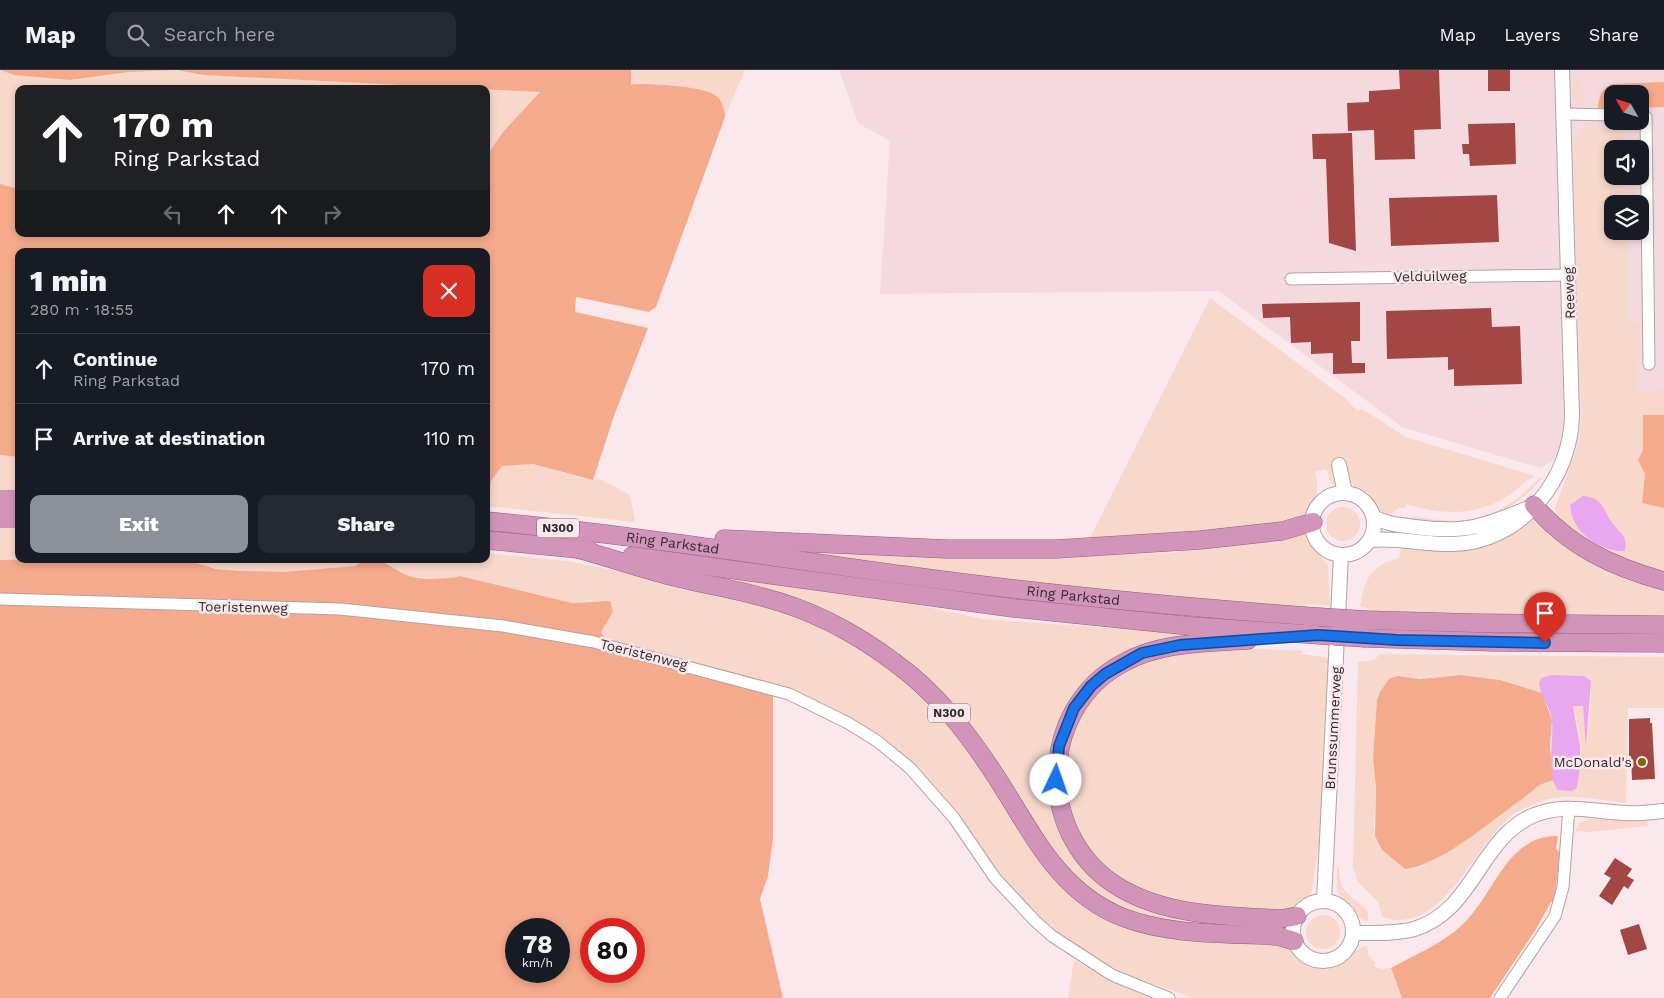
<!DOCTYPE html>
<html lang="en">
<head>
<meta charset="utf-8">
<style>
  :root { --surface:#171b24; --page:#242831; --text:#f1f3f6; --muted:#9ea1a6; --line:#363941; --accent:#8c9099 }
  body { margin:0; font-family:"Work Sans",sans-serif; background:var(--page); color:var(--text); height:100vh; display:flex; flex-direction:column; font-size:19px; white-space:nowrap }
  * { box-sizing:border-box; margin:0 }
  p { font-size:16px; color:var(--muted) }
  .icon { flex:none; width:28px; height:28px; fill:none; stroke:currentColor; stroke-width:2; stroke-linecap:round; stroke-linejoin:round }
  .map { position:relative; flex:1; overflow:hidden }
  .drawer { position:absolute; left:15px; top:178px; width:475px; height:315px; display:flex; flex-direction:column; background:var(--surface); border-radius:10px; box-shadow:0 2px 8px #0003 }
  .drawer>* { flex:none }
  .hud { position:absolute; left:15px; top:15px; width:475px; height:152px; border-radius:10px; box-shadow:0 2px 8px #0003; background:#202124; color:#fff; overflow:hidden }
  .needle { width:32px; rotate:309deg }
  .fabs { position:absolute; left:1604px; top:15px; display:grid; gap:10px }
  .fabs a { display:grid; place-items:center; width:45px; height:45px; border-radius:10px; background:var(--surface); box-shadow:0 2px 8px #0003; font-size:25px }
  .speed { position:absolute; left:505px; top:848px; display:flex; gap:10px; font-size:25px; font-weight:700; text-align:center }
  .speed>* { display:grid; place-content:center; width:65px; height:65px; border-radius:50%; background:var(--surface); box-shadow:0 2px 8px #0003; line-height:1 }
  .speed small { font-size:12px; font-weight:400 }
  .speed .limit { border:8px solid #d22; background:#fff; color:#111 }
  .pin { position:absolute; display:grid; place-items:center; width:42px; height:42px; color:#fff; margin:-51px -21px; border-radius:50% 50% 50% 0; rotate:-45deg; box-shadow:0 0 5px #0007 }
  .pin .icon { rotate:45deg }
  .me { position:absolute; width:55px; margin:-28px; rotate:3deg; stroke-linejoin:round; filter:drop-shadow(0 0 4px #0008) }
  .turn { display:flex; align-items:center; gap:18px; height:105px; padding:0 15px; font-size:22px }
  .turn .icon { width:65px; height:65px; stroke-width:2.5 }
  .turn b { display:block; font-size:35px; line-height:42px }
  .lanes { display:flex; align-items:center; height:48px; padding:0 15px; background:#0003; justify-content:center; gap:25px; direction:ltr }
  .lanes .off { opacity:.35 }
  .round { display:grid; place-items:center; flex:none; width:52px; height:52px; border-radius:10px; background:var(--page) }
  .head { display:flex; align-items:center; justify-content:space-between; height:85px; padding:0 15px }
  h1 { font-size:30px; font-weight:800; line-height:38px }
  .action { display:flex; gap:10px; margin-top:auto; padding:10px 15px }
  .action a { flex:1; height:58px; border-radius:10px; background:var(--accent); color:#fff; font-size:20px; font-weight:800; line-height:58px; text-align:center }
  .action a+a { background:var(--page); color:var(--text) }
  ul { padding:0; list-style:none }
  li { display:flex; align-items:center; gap:15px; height:70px; padding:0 15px; border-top:1px solid var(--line) }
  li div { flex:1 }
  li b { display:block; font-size:19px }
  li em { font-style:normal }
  header { display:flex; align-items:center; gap:30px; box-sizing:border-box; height:70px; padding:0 25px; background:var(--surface); border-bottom:1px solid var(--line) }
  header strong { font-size:24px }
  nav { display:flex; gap:28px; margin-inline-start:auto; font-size:18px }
  .search { width:350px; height:45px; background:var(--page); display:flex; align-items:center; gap:12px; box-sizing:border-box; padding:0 18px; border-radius:10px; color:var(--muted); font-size:19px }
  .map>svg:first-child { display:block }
</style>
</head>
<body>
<header>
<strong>Map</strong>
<div class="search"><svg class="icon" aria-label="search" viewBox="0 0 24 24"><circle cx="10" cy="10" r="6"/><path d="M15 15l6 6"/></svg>Search here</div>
<nav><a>Map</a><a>Layers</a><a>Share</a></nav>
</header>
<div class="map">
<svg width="1664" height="928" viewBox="0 0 1664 928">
  <rect width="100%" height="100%" fill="#fae8ec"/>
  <path fill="#f4dadf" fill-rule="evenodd" d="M839,0H1664V361L1600,363L1540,398L1402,357L1219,221L880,224L890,71L858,53ZM1612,24H1640V51H1612ZM1612,79H1640V106H1612ZM1612,134H1640V161H1612Z"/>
  <path fill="#f8d8cb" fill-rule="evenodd" d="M177,0L203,5L484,19H19V119L0,114V1L14,5Z
    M631,0H745L725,47C724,37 721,29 712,24C704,18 641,12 630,15Z
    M1582,5L1583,37L1577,34L1572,22L1574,10Z
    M486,19L541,22L503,62L486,87Z
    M1625,56L1624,79H1612V106H1624V119L1635,118V134H1612V161H1626L1627,253L1640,252L1637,321L1664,320V345L1643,346V380L1638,390L1645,403L1642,432L1664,438V506L1594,479L1557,450L1555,438L1580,369L1582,349L1573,70L1584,58Z
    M1210,228L1346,329L1357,341L1362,339L1406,367L1535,406C1531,410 1529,408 1524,413C1491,445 1450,448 1407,434L1405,438H1400L1392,443L1390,448C1379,441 1353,418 1347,406L1337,414L1332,415L1326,399L1315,402C1321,423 1316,440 1297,451L1087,474Z
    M0,385L19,387V422H0Z
    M533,394L579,407L602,410L630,425L635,452L486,436L491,411L502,396Z
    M1540,407L1542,408C1520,435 1491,452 1456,455C1439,456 1419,451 1402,450V447L1413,448L1414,446C1469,458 1502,448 1540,407Z
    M1326 454a17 17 0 1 1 34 0a17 17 0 1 1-34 0Z
    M1535,448L1664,514V545C1566,549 1468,547 1370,541L1367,538L1360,537C1365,509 1369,496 1399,488L1402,474L1507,466Z
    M0,455H19V489H39L0,490Z
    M1308,461L1311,470L1328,496L1330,536L1306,534L1305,537L1143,526L862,491L776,478L1074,486L1171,483Z
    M486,483L567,491L728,523L838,561L916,616L1100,840L1283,871C1301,888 1318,908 1344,891C1352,885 1357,878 1367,876L1369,886L1375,893L1374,896L1381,899L1391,898L1402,928H1193L1122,903L1069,872L1030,838L998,802L943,726L918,700L874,663L852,649L783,617L607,569L601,561L613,542L593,530L572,533L460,506L452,509L413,507L372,489H486Z
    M182,489H370C364,490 359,495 353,496C303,505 229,508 182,489Z
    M681,499L899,531L983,549L1206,565L1173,572L1077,626L1053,729L1109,816L1263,853L1262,862L1173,855L1122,841L1069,807L989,689L886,580Z
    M1223,577L1302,581V584L1329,588L1320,766L1312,821L1306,829L1285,842L1206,838L1146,825L1099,796L1066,742L1064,678L1096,619L1149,586Z
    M1379,584L1664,587V638H1628L1626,733C1599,730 1566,721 1539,732C1532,735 1522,739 1515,743C1475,771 1444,868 1382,847L1378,832L1358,812L1353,797L1358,592L1375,590ZM1461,605L1500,610L1542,623L1539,617L1552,605L1584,606L1591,623L1587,674L1583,636H1573C1581,663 1583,691 1577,718L1555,717L1554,710L1539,714L1497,748L1433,791L1421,797L1405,799L1382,780L1374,758L1376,718L1373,687L1377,630L1380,622L1389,609Z
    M1589,749L1647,751L1648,756L1590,762L1575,761L1580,753Z
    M1337,798H1339C1339,807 1341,817 1348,824C1356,833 1371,836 1368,851C1357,850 1341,832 1338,821C1336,814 1337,805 1337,798Z
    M1306 862a17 17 0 1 1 34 0a17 17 0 1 1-34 0Z
    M1074,890L1109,910L1152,928H1068Z"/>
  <path fill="#f5ab8b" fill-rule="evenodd" d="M0,0H631V15C643,12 702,17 713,24C722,29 724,37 725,47L656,237L649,242L576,227L575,242L648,258L614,346L593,410L533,394L502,396L491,411L489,429H486V181H19V387L0,385V114L19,119V164H486V87L503,62L540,22L203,5L177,0L128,2L70,10L14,5Z
    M1664,12V37L1640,38V24H1612V39L1598,38C1599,26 1601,19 1612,14Z
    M1643,345H1664V438L1642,433L1645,404L1638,390L1643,380Z
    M39,489H182L216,499L239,501L285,502L355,496C380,480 390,501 413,507C421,510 452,509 460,506L572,533L610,531L613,542L601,562L610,576L628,587L773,625V768L768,806L760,829L783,928H0V490ZM516,859H559V901H516ZM591,859H634V901H591Z
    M1461,605L1500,610L1542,623L1552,650L1550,677L1554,710C1537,714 1536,719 1522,729C1494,749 1438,797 1405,799L1382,780L1375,766L1376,718L1373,687L1377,630L1380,622L1389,609L1397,606L1420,609Z
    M1558,766L1556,779L1560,783L1554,833L1551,832L1536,859L1490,928H1402L1391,898C1414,885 1442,874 1461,856C1495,825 1506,765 1558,766Z"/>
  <path fill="#e9a7ef" d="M1583,426C1605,428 1602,440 1613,454C1621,464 1628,466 1625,481C1618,482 1613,480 1606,478C1586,470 1572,457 1570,435Z
    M1552,605L1584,606L1591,611L1586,677L1583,636H1573L1580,676V698L1577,718L1571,721L1558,720C1546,707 1554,667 1552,651C1551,638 1541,627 1539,614L1541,608Z"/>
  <path fill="#a24744" d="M1399,0H1439L1441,59L1414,60L1415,89L1375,90L1374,60L1348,61L1347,33L1369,32V21L1400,19Z
    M1488,0H1510V21H1488Z
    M1515,53L1516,94L1470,96L1469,84H1463L1462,74H1469L1468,54Z
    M1352,63L1356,181L1329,173L1326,89H1313L1312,64Z
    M1497,125L1499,172L1391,176L1389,128Z
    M1360,232V271H1351L1352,293H1365V303L1333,304V283L1311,284V272L1291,273L1290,247L1263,248L1262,234Z
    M1491,238L1492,257L1520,256L1522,314L1454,316V299L1448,300V287L1387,289L1386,241Z
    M1650,648V653H1652L1655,709L1632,710L1631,686H1629V649Z
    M1615,788L1632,799L1627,806L1634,810L1628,819L1624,816L1612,835L1599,826L1611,808L1604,804Z
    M1639,854L1647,879L1628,885L1620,860Z"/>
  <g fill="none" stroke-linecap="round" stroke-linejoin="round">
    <g stroke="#b2a2a5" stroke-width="13">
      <path id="minor" d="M1564,44L1612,45
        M1640,47H1646L1649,294
        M1291,209L1569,205
        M0,529L340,539L503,556L594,572L789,624L848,653L877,671L910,698L954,748L995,808L1035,851L1052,866L1112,905L1169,928
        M1500,928L1555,846L1563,817L1569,738"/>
    </g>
    <g stroke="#b2a2a5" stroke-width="16">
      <path id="tertiary" d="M1339,395L1345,423
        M1312 454a31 31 0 1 1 62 0a31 31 0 1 1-62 0Z
        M1373,447C1386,454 1400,455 1415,457C1465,464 1485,456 1531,437
        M1370,470C1398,467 1425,475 1453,474C1520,473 1571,410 1572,345L1562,0
        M1293 861a30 30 0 1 1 60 0a30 30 0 1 1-60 0Z
        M1324,831L1341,485
        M1354,863C1373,863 1395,864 1414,859C1473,842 1479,770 1532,746C1564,732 1593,742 1626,743C1639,744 1651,742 1664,741"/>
    </g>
    <g stroke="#945e7d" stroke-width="19">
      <g id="trunk">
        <path d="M0,430H19"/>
        <path d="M1534,435C1568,476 1613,497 1664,511"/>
        <path d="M0,448H19"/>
        <path id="s1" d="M486,451C626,464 765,486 904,505C1042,524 1180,537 1319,547"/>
        <path d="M724,469L947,479H1056L1200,470L1282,461L1313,452"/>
        <path d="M486,470L589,480"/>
        <path d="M578,479C611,488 645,500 679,508C707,515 735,519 762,527C810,539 854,562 894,592C936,622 967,662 995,705C1031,760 1057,821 1122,847C1171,866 1226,863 1277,866L1294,871"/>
        <path d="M632,486L1013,538L1190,556L1334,566"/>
        <path d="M1366,550L1475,553L1664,555"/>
        <path d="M1365,568L1493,572L1664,573"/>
        <path d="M1248,570C1206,573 1161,572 1123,593C1035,640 1036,771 1122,819C1169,846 1228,846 1281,849L1297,846"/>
      </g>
    </g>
    <use href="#minor" stroke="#fff" stroke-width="11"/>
    <use href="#tertiary" stroke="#fff" stroke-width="14"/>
    <use href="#trunk" stroke="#d394ba" stroke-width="18"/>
    <g stroke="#945e7d" stroke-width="19" stroke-linecap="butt">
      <path id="trunk-bridge" d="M1319,547L1366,550
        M1334,566L1365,568"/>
    </g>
    <use href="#trunk-bridge" stroke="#d394ba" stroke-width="18"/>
  </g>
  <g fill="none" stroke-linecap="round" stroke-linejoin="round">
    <g stroke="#114b97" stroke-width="12">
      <path id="route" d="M1056,710L1059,676L1074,638L1091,616L1105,604L1142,583L1180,575L1318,565L1397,570L1545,573"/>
    </g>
    <use href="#route" stroke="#1a73e8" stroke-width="9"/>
  </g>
  <circle fill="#776e0b" stroke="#fae8ec" stroke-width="2" cx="1642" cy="692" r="5"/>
  <g text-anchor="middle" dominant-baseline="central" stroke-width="5" stroke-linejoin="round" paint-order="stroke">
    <g fill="#fae8ec" stroke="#6f6467" stroke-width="1">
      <rect x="537" y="448.5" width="42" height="19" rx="4"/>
      <rect x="928" y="633.5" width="42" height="19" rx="4"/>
    </g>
    <g font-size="12" font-weight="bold" fill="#332c2e">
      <text x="558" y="458">N300</text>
      <text x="949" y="643">N300</text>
    </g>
    <g font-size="14" fill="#332c2e" stroke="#fae8ec">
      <text transform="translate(1430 206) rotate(-1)">Velduilweg</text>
      <text transform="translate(1569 223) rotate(-92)">Reeweg</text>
      <text stroke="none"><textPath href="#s1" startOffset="188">Ring Parkstad</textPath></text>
      <text stroke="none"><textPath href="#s1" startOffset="592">Ring Parkstad</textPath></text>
      <text transform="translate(243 537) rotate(1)">Toeristenweg</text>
      <text transform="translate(644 584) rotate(14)">Toeristenweg</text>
      <text transform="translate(1333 658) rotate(-87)">Brunssummerweg</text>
    </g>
    <g font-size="14" fill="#332c2e" stroke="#fae8ec" text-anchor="end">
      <text x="1632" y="692">McDonald's</text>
    </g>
  </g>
</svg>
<div class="fabs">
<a><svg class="needle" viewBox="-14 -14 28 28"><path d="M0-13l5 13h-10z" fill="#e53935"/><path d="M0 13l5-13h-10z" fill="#9ea1a6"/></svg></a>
<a><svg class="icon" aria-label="sound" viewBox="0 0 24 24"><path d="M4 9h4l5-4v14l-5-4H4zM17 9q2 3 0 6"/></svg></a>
<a><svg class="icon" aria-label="layers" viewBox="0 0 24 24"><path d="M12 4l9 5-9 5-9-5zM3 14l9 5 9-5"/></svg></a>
</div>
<div class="speed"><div>78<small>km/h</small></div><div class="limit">80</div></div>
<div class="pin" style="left:1545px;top:573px;background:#d93025"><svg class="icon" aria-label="arrive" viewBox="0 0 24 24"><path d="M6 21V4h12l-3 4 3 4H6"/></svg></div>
<svg class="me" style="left:1056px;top:710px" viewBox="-20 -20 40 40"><circle r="19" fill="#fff"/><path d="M0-13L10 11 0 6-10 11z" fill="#1a73e8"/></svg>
<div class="hud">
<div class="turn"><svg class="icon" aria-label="ahead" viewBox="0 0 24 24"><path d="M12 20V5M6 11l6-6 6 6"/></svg><div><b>170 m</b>Ring Parkstad</div></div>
<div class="lanes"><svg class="icon off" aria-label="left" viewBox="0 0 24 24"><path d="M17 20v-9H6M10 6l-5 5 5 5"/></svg><svg class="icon" aria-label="ahead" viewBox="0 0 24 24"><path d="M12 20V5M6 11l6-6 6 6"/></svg><svg class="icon" aria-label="ahead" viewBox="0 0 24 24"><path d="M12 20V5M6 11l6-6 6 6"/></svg><svg class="icon off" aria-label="right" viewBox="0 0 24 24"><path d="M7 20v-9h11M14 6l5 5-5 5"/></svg></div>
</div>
<section class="drawer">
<div class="head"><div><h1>1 min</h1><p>280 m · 18:55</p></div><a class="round" style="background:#d93025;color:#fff"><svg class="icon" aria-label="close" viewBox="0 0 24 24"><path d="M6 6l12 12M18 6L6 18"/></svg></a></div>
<ul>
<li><svg class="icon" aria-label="ahead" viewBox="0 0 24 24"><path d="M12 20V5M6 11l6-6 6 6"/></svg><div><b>Continue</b><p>Ring Parkstad</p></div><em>170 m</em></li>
<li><svg class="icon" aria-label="arrive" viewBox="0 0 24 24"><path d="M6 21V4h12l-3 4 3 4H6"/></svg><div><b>Arrive at destination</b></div><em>110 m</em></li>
</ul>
<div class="action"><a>Exit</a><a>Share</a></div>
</section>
</div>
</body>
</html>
